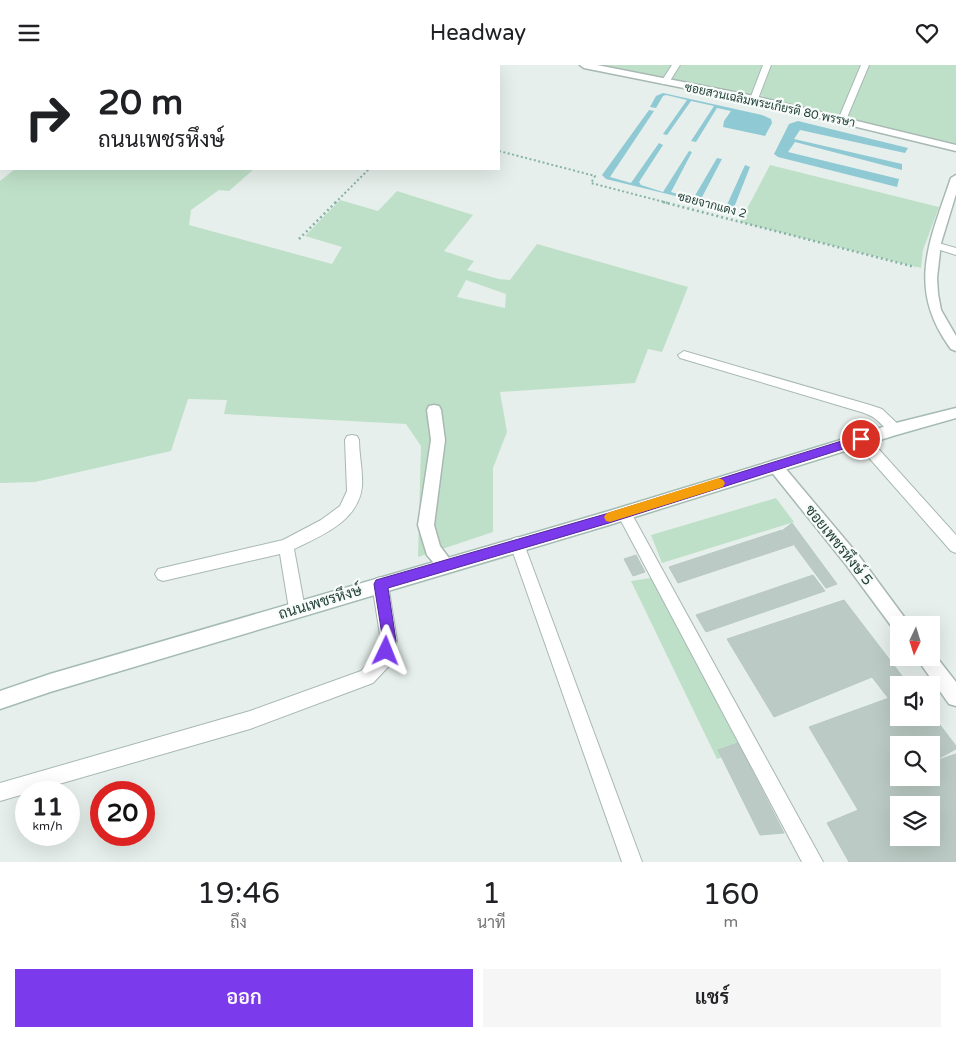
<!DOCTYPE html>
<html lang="th">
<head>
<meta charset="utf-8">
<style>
  :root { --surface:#fff; --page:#f6f6f6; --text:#202124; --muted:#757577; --accent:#7c3aed }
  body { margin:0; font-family:"Varela Round",Sarabun,sans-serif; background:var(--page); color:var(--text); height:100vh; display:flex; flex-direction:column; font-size:19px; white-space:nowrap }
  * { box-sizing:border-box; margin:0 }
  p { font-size:16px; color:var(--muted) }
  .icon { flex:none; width:28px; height:28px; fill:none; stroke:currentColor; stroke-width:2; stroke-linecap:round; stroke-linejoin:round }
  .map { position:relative; height:797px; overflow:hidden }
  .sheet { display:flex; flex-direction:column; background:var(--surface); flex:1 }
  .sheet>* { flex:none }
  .hud { position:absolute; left:0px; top:0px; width:500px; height:105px; box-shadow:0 5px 20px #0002; background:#fff; color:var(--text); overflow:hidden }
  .needle { width:32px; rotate:184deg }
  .buttons { position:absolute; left:890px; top:551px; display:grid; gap:10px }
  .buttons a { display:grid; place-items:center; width:50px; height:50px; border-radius:0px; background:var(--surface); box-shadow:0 5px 20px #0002; font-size:25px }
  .speed { position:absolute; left:15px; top:716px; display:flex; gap:10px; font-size:25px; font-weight:700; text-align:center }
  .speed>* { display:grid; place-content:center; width:65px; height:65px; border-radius:50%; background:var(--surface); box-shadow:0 5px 20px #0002; line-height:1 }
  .speed small { font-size:12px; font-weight:400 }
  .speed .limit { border:8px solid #d22; background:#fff; color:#111 }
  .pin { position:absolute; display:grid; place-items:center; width:42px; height:42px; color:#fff; margin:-21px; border:2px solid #fff; border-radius:50%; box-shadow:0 1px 5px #0007 }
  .me { position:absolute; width:55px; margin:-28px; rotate:2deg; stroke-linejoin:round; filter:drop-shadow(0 0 4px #0008) }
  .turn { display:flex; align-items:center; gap:18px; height:105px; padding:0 15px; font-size:22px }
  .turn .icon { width:65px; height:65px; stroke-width:2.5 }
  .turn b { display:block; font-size:35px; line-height:42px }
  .eta { display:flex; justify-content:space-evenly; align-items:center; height:85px; text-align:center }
  .eta b { font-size:30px; font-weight:600; line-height:35px }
  .action { display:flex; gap:10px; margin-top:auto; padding:10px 15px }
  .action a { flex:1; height:58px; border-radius:0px; background:var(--accent); color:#fff; font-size:20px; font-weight:600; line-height:58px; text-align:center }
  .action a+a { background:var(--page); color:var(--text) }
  header { display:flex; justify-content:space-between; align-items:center; height:65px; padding:0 15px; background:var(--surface); font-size:22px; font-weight:600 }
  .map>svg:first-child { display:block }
</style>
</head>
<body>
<header><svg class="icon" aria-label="menu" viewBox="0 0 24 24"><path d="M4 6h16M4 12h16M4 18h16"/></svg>Headway<svg class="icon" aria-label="heart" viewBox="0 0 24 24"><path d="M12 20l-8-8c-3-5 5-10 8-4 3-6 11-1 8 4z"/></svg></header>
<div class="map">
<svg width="956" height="797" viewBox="0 0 956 797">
  <rect width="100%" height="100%" fill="#e6efeb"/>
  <path fill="#bfe0c8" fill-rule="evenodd" d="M597,0H956V79L761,33L764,31L682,17Z
    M770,100L939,142L923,185L921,203L740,157Z
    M15,104H254L229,126L219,125L191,145L189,160L332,199L342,182L305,171L340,135L378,146L397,126L473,150L444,186L474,196L467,205L499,214L510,215L537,179L688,222L662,287L648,284L635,318L500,327L507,367L493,403V467L418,492L421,381L406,359L224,349L227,335L188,334L171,386L35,417L0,418V116ZM466,215L506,229L505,243L457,232Z
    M776,433L794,457L662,498L651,470Z
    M651,513L746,684L717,694L631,516Z"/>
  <path fill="#8ec9d4" d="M663,28L762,50L771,54L772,58L765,71L723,62L724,56L731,46L717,43L696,77L691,76L714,41L691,36L667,70L663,69L687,35L666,30L663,31L656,43L650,42L656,31Z
    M649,45L654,46L610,112L631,118L659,78L663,80L639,117L641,120L663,127L689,86L692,87L671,127L693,134L717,93L722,94L700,136L726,142L745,100L750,102L733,145L606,114L602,110Z
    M798,56L908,83L905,88L800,65L794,74L902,99V105L795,77L788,87L899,114L897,122L778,92L774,89L789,59Z"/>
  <path fill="#bbcac4" stroke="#b8c9c2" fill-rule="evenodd" d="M792,458L837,519L826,523L783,465Z
    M782,465L793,480L678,518L669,502Z
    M636,490L645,507L633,511L624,494Z
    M813,510L825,526L706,567L696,550Z
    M844,535L909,620H899V647L872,612L774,652L727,574Z
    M889,633L899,647V652H902L921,680H899V712H931V695L932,697L956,689V797H849L827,758L858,745L809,662ZM899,740H931V772H899Z
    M931,648L956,681V684L932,697L931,680H921L902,652H931Z
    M738,678L784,768L760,770L718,685Z"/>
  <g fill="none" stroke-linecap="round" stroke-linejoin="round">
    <g stroke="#a8b8b2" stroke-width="2">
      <path id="lane" d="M672,0H680L668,19H662L661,17Z
        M763,0H771L758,34L751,36L750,34Z
        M861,0H869L846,55L839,57L838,55Z
        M935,177L956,183V190L931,182L930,180L931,178Z
        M684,286L870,340L882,344L903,364L901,368C889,371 882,358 873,352C869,350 865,348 861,347L680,293L678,290Z
        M861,369L866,370L956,470V488L951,486L856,378L854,374L856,370Z
        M352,370L357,371L359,375C359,390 363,406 362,421C359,456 321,471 294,484L305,544L303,549L297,551L291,549L289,544L280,489L163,516L158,514L155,509L158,504L283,475L321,455L340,441L347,426L345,375L347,371Z
        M624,442L629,444L823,797H802L619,452L617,448L619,444Z
        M517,472L522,474L524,479L642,797H622L510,479L512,474Z
        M380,512L385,514L388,519L397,576L389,601L373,618L250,664L0,736V718L250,646L361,606L376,590L381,576L372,519L375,514Z"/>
    </g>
    <g stroke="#a8b8b2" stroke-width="3">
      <path id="street" d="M580,0H597L754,31L956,80V86L754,37L584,3Z
        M956,110V129L941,178L937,213L938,229L941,245L956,271V286L951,284L948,280C907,221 930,175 951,113Z
        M434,340L439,341L441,345L445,375L434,460L440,481L454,500L452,505L446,507L440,505L427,490L418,460L431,375L427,345L429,341Z
        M775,395L780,397L859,491L910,560H899V567L895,566L847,501L770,405L767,401L770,397Z
        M931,585L956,617V641L949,639L920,598L917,592H931Z"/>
    </g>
    <g stroke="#a4bbb3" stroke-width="3">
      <path id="secondary" d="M956,343V353L896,370L609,460L50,627L0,644V626L50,609L609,446L896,358Z"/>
    </g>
    <path stroke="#86b3a5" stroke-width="2" stroke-dasharray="2 2.5" stroke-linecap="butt" d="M430,1L432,0
      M499,86L595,111L591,118L668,138
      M335,138L369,104"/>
    <path stroke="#86b3a5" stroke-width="2.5" stroke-dasharray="2 3" stroke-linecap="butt" d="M663,137L915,202
      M299,174L336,137"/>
    <use href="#lane" fill="#fff" fill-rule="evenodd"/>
    <use href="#street" fill="#fff" fill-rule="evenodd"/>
    <use href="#secondary" fill="#fff" fill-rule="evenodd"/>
  </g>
  <path fill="#7c3aed" stroke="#51269a" d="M861,370L867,374L865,377L609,458L388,523L396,576L391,590L386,592L382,590L380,586L383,576L374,519L376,515L609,448Z"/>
  <path fill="#f59e0b" d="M719,413L723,415L725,418L723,422L610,457L606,456L604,452L606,449L610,447Z"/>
  <g text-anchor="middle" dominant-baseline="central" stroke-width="4.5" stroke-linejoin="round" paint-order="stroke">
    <g font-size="12" fill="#24423a" stroke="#f7fbf9">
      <text transform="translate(770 40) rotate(12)">ซอยสวนเฉลิมพระเกียรติ 80 พรรษา</text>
      <text transform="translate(712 140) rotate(15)">ซอยจากแดง 2</text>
    </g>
    <g font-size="15" fill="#24423a" stroke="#f7fbf9">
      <text transform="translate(839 480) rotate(51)">ซอยเพชรหึงษ์ 5</text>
      <text transform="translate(320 537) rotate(-17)">ถนนเพชรหึงษ์</text>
    </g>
  </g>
</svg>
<div class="buttons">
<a><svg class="needle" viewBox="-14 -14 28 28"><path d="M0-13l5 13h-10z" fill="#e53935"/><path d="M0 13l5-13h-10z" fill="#757577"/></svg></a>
<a><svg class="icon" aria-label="sound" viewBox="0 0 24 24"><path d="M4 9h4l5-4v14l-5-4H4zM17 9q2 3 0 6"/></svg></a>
<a><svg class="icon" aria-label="search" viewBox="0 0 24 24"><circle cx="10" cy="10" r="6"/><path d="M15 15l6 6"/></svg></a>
<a><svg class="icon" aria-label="layers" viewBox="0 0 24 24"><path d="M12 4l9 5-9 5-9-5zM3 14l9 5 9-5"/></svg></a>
</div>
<div class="speed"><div>11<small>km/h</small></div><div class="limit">20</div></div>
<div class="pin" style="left:861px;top:374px;background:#d93025"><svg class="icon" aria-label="arrive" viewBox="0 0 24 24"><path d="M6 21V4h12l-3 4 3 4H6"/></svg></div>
<svg class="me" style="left:386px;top:586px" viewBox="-20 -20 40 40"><path d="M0-17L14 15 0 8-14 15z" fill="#7c3aed" stroke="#fff" stroke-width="4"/></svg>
<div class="hud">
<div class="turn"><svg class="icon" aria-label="right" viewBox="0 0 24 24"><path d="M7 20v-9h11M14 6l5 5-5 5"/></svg><div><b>20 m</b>ถนนเพชรหึงษ์</div></div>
</div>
</div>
<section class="sheet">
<div class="eta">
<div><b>19:46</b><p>ถึง</p></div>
<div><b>1</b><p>นาที</p></div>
<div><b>160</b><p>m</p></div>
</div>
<div class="action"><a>ออก</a><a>แชร์</a></div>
</section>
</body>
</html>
